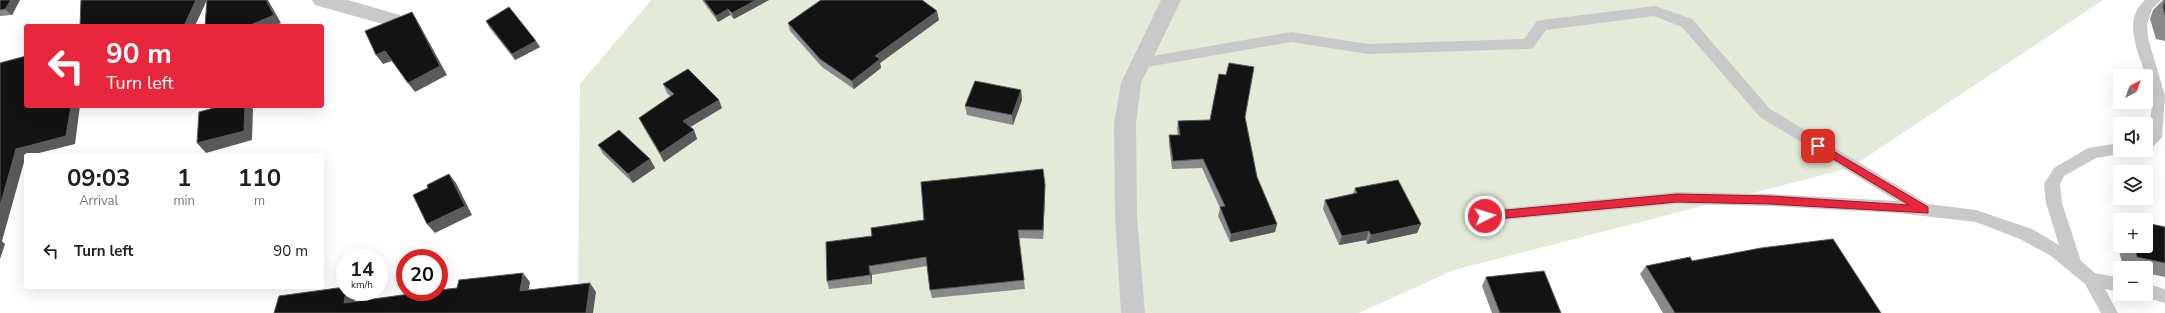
<!DOCTYPE html>
<html lang="en">
<head>
<meta charset="utf-8">
<style>
  :root { --surface:#fff; --page:#f6f6f6; --text:#202124; --muted:#757577 }
  body { margin:0; font-family:"Nunito Sans",sans-serif; background:var(--page); color:var(--text); height:100vh; display:flex; flex-direction:column; font-size:15px; white-space:nowrap }
  * { box-sizing:border-box; margin:0 }
  p { font-size:13px; color:var(--muted) }
  .icon { flex:none; width:22px; height:22px; fill:none; stroke:currentColor; stroke-width:2; stroke-linecap:round; stroke-linejoin:round }
  .map { position:relative; flex:1; overflow:hidden }
  .drawer { position:absolute; left:24px; top:153px; width:300px; height:136px; display:flex; flex-direction:column; background:var(--surface); border-radius:4px; box-shadow:0 4px 16px #0002 }
  .drawer>* { flex:none }
  .guide { position:absolute; left:24px; top:24px; width:300px; height:84px; border-radius:4px; box-shadow:0 4px 16px #0002; background:#e9273c; color:#fff; overflow:hidden }
  .needle { width:26px; rotate:41deg }
  .fabs { position:absolute; left:2113px; top:69px; display:grid; gap:8px }
  .fabs a { display:grid; place-items:center; width:40px; height:40px; border-radius:4px; background:var(--surface); box-shadow:0 4px 16px #0002; font-size:20px }
  .speed { position:absolute; left:336px; top:249px; display:flex; gap:8px; font-size:20px; font-weight:700; text-align:center }
  .speed>* { display:grid; place-content:center; width:52px; height:52px; border-radius:50%; background:var(--surface); box-shadow:0 4px 16px #0002; line-height:1 }
  .speed small { font-size:10px; font-weight:400 }
  .speed .limit { border:6px solid #d22; background:#fff; color:#111 }
  .pin { position:absolute; display:grid; place-items:center; width:34px; height:34px; color:#fff; margin:-17px; border-radius:8px; box-shadow:0 2px 6px #0006 }
  .me { position:absolute; width:44px; margin:-22px; rotate:85deg; stroke-linejoin:round; filter:drop-shadow(0 0 3px #0008) }
  .turn { display:flex; align-items:center; gap:14px; height:84px; padding:0 16px; font-size:18px }
  .turn .icon { width:52px; height:52px; stroke-width:2.5 }
  .turn b { display:block; font-size:28px; line-height:34px }
  .eta { display:flex; justify-content:space-evenly; align-items:center; height:68px; text-align:center }
  .eta b { font-size:24px; font-weight:700; line-height:28px }
  ul { padding:0; list-style:none }
  li { display:flex; align-items:center; gap:12px; height:60px; padding:0 16px }
  li div { flex:1 }
  li b { display:block; font-size:15px }
  li em { font-style:normal }
  .map>svg:first-child { display:block }
</style>
</head>
<body>
<div class="map">
<svg width="2165" height="313" viewBox="0 0 2165 313">
  <rect width="100%" height="100%" fill="#fff"/>
  <path fill="#e3ead8" d="M651,0H2103L1850,168L1454,270L1359,313H582L578,291L580,84Z"/>
  <g fill="none" stroke-linecap="round" stroke-linejoin="round">
    <path fill="#c9c9c9" fill-rule="evenodd" d="M2145,0H2161L2152,9L2147,25L2148,38L2165,96L2162,137L2151,149L2143,150H2146V136L2148,135C2149,124 2152,112 2152,101C2151,72 2115,26 2145,0Z
      M1655,6L1692,19L1770,109L1928,204L1976,210L2032,229L2059,245L2046,203L2044,184L2054,168L2088,148L2120,143V150H2127L2125,153L2096,158L2064,176L2060,184L2062,203L2081,261L2095,273L2120,278V292L2105,289L2118,313H2101L2085,284L2051,256L2020,239L1976,222L1898,213L1770,206L1677,204L1485,222L1479,221L1477,216L1479,211L1485,210L1677,192L1770,194L1897,201L1760,117L1682,27L1654,16L1546,30L1533,48L1528,49L1368,54L1291,42L1141,68L1136,67L1134,63L1136,59L1141,58L1291,32L1368,44L1524,39L1537,21L1542,20Z
      M2146,284L2165,289V303L2140,296L2139,294H2146Z"/>
    <path fill="#c9c9c9" fill-rule="evenodd" d="M312,0H348L400,15L403,20L400,25L393,27L315,5Z
      M1161,0H1181L1141,83L1136,123L1137,217L1145,313H1121L1115,217L1114,123L1121,83Z"/>
  </g>
  <path fill="#898989" d="M0,0H20L12,15L0,16Z
    M702,0H769L734,19L730,15L718,22Z
    M2163,0H2165V41L2156,39L2150,19L2153,10Z
    M939,20L880,63L881,68L854,89L822,67L790,31L788,23Z
    M486,21L540,47L515,60L489,27Z
    M663,84L722,108L690,127L694,130L697,139L664,162L643,126L639,118L671,97L667,93Z
    M1021,90L1022,100L1013,125L967,115L965,106Z
    M1245,117L1257,177L1277,224L1275,232L1230,242L1218,216L1220,208L1202,168L1172,169L1169,144V135H1178L1177,130L1178,121L1210,120Z
    M598,145L650,159L655,168L633,183L603,154Z
    M1045,185V194L1043,239L1019,238L1025,289L932,298L930,290L927,266L872,275V284L829,289L827,281L872,236Z
    M1355,188L1421,224L1417,233L1367,244L1366,240L1339,245L1323,209L1325,200L1353,194Z
    M2120,225V246H2146L2165,227V277L2146,273V268H2126L2123,267L2114,230Z
    M1692,261L1881,313H1663L1640,274L1646,266Z
    M1486,277L1561,313H1492L1482,286Z"/>
  <path fill="#5a5a5a" d="M11,0H20L12,15L5,9Z
    M196,0H207L195,26H184Z
    M266,0H268L281,23L274,26H248Z
    M756,0H769L734,19L732,13Z
    M728,9L730,15L718,22L716,16Z
    M937,11L939,20L880,63L881,68L854,89L852,81L875,56Z
    M412,12L418,22L447,75L415,92L408,83Z
    M536,41L540,47L515,60L512,54Z
    M385,51L392,61L383,64L376,55Z
    M1021,90L1022,100L1013,125L1012,115Z
    M719,100L722,108L687,129L683,121Z
    M71,106H80L75,144L31,155H26L2,241L5,244L0,259V206L16,149Z
    M245,106H250L253,109L252,140L206,153L197,143Z
    M694,130L697,139L664,162L660,153Z
    M650,159L655,168L633,183L628,174Z
    M449,174L456,183L472,215L435,233L427,224Z
    M1045,185V194L1043,239V230Z
    M1277,224L1275,232L1230,242L1231,234Z
    M1421,224L1417,233L1367,244L1371,235Z
    M1369,231L1366,240L1339,245L1342,236Z
    M869,266L872,275V284L870,275Z
    M523,273L530,282L527,299L520,291Z
    M590,283L596,292L593,313H586Z
    M346,292H352L356,296L352,311L344,303Z"/>
  <path fill="#131313" stroke="#5a5a5a" d="M0,0H11L5,9L0,10Z
    M81,0H196L184,26H80Z
    M207,0H266L274,15L248,26H205Z
    M704,0H756L732,13L728,9L716,16Z
    M821,0H922L937,11L875,56L880,59L852,81L820,59L788,23Z
    M2165,0V15L2163,7Z
    M509,7L536,41L512,54L486,21Z
    M412,12L440,66L408,83L385,51L376,55L365,31Z
    M26,56V106H71L66,136L16,149L0,206V63Z
    M1229,63L1254,67L1245,117L1257,177L1277,224L1231,234L1220,207L1225,206L1203,159L1173,161L1169,135H1180L1178,121L1210,120L1219,74L1226,75Z
    M688,69L719,100L683,121L694,130L660,153L639,118L674,94L663,84Z
    M975,81L1021,90L1012,115L965,106Z
    M221,106H245L244,131L197,143L199,112Z
    M619,130L650,159L628,174L598,145Z
    M1043,169L1045,185L1043,230H1018L1024,280L930,290L926,257L869,266L870,275L827,281L826,242L872,236L871,228L924,220L921,182Z
    M449,174L465,206L427,224L413,195L428,188L427,185Z
    M1398,180L1421,224L1371,235L1369,231L1342,236L1325,200L1357,193L1355,188Z
    M2146,223L2165,227V263L2137,257L2134,246H2146Z
    M1833,239L1881,313H1675L1646,266L1690,257L1692,261L1761,248Z
    M1544,271L1561,313H1500L1486,277Z
    M523,273L520,291L590,283L586,313H274L279,296L345,287V292H346L344,303L424,292H439V290L457,288L459,280Z"/>
  <path fill="#e9273c" stroke="#971927" d="M1818,142L1928,207V213L1770,204L1677,202L1485,220L1481,216L1485,212L1677,194L1770,196L1909,205L1815,148V143Z"/>
</svg>
<div class="fabs">
<a><svg class="needle" viewBox="-14 -14 28 28"><path d="M0-13l5 13h-10z" fill="#e53935"/><path d="M0 13l5-13h-10z" fill="#757577"/></svg></a>
<a><svg class="icon" aria-label="sound" viewBox="0 0 24 24"><path d="M4 9h4l5-4v14l-5-4H4zM17 9q2 3 0 6"/></svg></a>
<a><svg class="icon" aria-label="layers" viewBox="0 0 24 24"><path d="M12 4l9 5-9 5-9-5zM3 14l9 5 9-5"/></svg></a>
<a>+</a>
<a>−</a>
</div>
<div class="speed"><div>14<small>km/h</small></div><div class="limit">20</div></div>
<div class="pin" style="left:1818px;top:146px;background:#d93025"><svg class="icon" aria-label="arrive" viewBox="0 0 24 24"><path d="M6 21V4h12l-3 4 3 4H6"/></svg></div>
<svg class="me" style="left:1485px;top:216px" viewBox="-20 -20 40 40"><circle r="17" fill="#e9273c" stroke="#fff" stroke-width="3"/><path d="M0-11L8 9 0 5-8 9z" fill="#fff"/></svg>
<div class="guide">
<div class="turn"><svg class="icon" aria-label="left" viewBox="0 0 24 24"><path d="M17 20v-9H6M10 6l-5 5 5 5"/></svg><div><b>90 m</b>Turn left</div></div>
</div>
<section class="drawer">
<div class="eta">
<div><b>09:03</b><p>Arrival</p></div>
<div><b>1</b><p>min</p></div>
<div><b>110</b><p>m</p></div>
</div>
<ul>
<li><svg class="icon" aria-label="left" viewBox="0 0 24 24"><path d="M17 20v-9H6M10 6l-5 5 5 5"/></svg><div><b>Turn left</b></div><em>90 m</em></li>
</ul>
</section>
</div>
</body>
</html>
